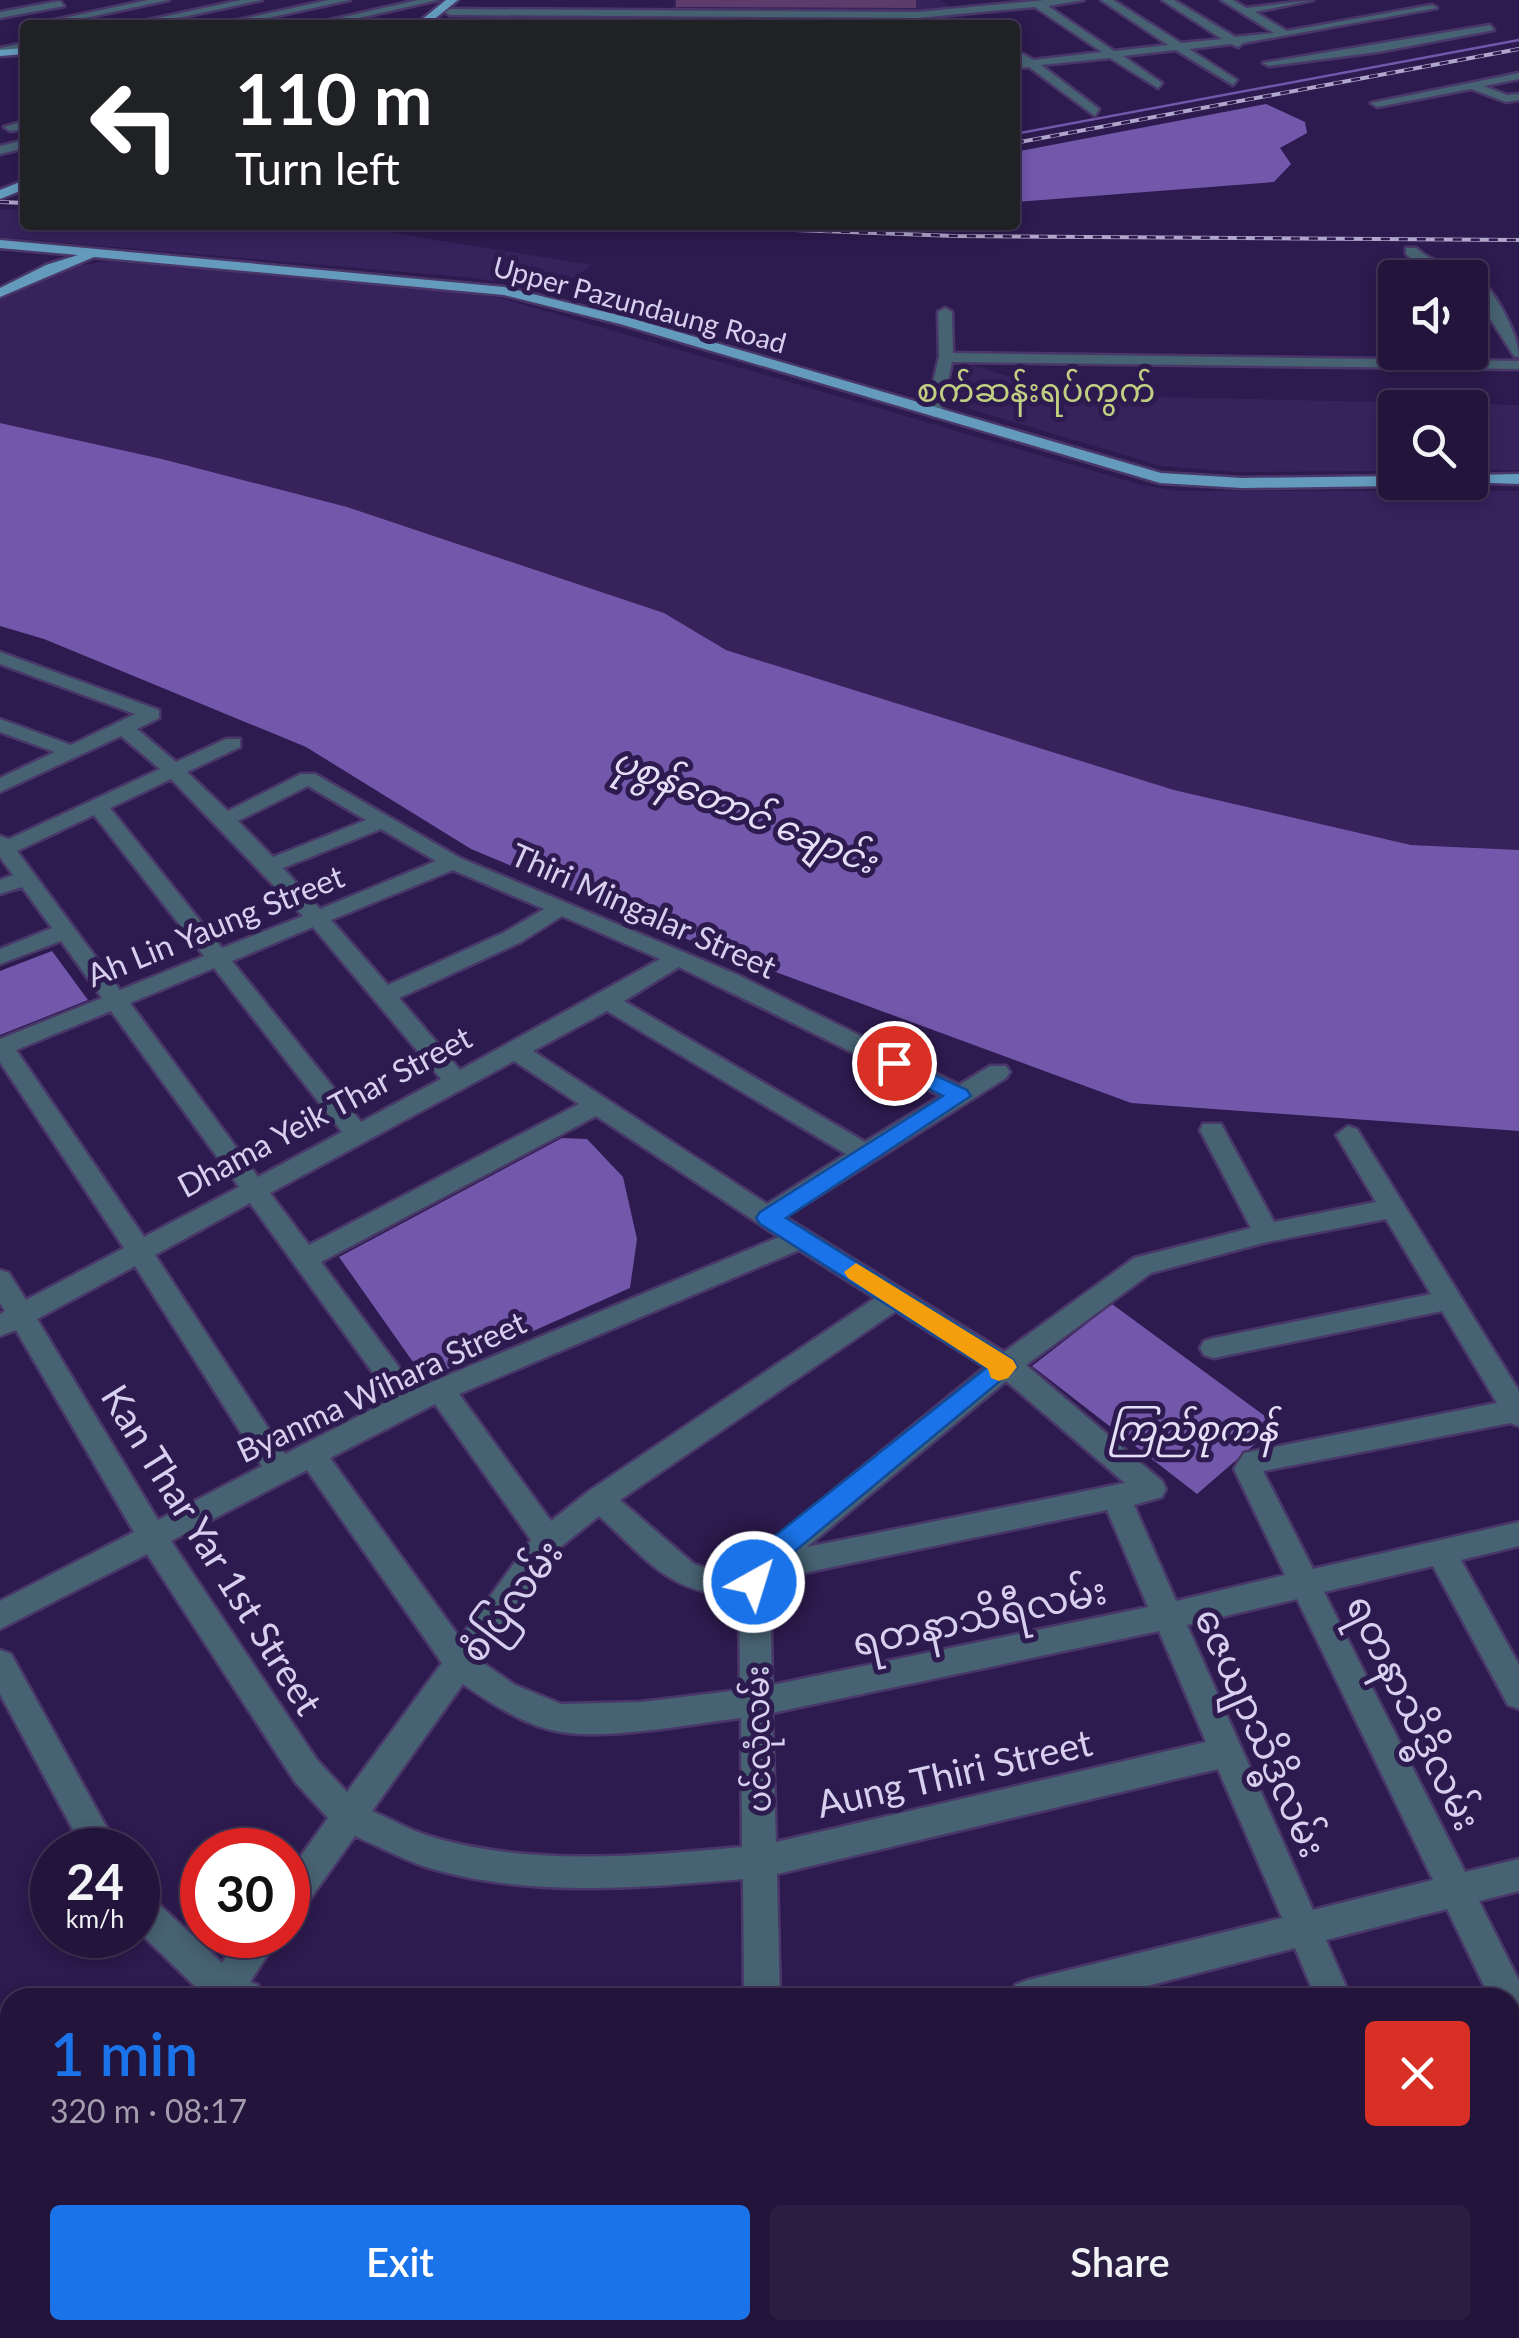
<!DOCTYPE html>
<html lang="en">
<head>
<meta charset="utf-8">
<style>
  :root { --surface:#22143a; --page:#2a1d42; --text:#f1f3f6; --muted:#a29eaf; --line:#3f3354; --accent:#1a73e8 }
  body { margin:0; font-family:Lato,"Noto Sans Myanmar",sans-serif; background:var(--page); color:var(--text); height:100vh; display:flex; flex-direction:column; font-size:38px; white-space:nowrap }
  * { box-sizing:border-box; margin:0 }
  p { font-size:32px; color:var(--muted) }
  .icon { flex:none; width:55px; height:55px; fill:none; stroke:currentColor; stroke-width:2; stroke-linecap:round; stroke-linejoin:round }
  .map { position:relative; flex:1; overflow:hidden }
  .details { position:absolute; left:0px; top:1988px; width:1520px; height:352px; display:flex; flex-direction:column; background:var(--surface); border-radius:30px 30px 0 0; box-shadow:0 5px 15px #0003,0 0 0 2px var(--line) }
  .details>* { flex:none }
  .guide { position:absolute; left:20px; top:20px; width:1000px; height:210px; border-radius:10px; box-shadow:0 5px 15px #0003,0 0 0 2px var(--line); background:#202124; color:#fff; overflow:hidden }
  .buttons { position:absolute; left:1378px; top:260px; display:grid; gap:20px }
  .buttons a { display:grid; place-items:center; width:110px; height:110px; border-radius:10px; background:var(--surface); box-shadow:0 5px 15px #0003,0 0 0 2px var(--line); font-size:50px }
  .speed { position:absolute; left:30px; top:1828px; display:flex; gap:20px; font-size:50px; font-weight:700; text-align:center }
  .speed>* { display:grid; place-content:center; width:130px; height:130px; border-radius:50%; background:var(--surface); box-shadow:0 5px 15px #0003,0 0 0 2px var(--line); line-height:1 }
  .speed small { font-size:25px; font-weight:400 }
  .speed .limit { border:15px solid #d22; background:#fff; color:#111 }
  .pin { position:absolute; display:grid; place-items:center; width:85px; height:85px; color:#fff; margin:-42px; border:5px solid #fff; border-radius:50%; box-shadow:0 2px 10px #0007 }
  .me { position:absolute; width:110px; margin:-55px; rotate:39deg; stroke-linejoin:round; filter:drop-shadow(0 0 8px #0008) }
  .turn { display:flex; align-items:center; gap:35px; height:210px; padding:0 50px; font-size:45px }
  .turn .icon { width:130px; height:130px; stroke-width:2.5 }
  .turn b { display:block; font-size:70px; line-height:85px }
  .round { display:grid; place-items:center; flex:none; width:105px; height:105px; border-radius:10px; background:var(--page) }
  .summary { display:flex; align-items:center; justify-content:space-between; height:170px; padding:0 50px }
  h1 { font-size:60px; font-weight:600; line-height:75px; color:var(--accent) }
  .action { display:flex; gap:20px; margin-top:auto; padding:20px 50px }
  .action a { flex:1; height:115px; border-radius:10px; background:var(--accent); color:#fff; font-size:40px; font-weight:600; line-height:115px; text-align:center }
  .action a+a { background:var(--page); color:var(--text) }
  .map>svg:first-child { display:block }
</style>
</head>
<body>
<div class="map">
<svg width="1519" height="2338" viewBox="0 0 1519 2338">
  <rect width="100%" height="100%" fill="#2d1a4e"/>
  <path fill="#37225c" d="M674,0H940L956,11L672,10Z
    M0,209L25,210V225H328L369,229L592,265L554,292L474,278L0,237Z
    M108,261L463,292L505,299L1138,484L1177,491H1519V850L1411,845L1174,790L726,650L664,613L347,507L162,459L0,423V298L66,267Z
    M960,362L1072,395L1519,405V470H1470V408H1395V471L1236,472L1161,466L956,405Z"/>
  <path fill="#7257ab" d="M1266,104L1305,122L1307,133L1280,148L1291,164L1274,182L1015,202V152Z
    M0,423L162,459L347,507L664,613L726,650L1174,790L1411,845L1519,850V1131L1131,1103L689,940L471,849L306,747L44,639L0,626Z
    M52,951L88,1000L0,1035V971Z
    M562,1138L587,1139L623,1177L637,1239L630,1288L425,1379L339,1257Z
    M1112,1304L1277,1425L1197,1494L1032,1366Z"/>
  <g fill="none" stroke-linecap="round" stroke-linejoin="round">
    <path stroke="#7257ab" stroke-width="2.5" d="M1015,134L1519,40"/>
    <g stroke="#483768" stroke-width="5">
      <path id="minor" d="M148,0H169L52,25H31Z
        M241,0H262L146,25H125Z
        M329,0H350L236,25H215Z
        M418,0H438L328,25H308Z
        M1045,0H1084L1048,6L1114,51L1168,45L1101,0H1113L1181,43L1222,39L1162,0H1174L1235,37L1274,33L1221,0H1233L1246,8L1313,0L1255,12L1287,31L1432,5L1437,8L1243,43L1238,47L1231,44L1189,49L1237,80L1233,85L1176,50L1123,56L1162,83L1158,88L1110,58L1041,65L1099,109L1095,116L1029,67L1015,68V62L1021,61L1017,57L1023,54L1033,60L1102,52L1035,7L918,18L450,15L445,12L450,9L918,12Z
        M60,1L64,6L0,18V12Z
        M1490,25L1494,30L1378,52L1269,66L1263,63Z
        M25,43V49L0,54V48Z
        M1519,73V79L1484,86L1507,95L1519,94V100L1506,102L1471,89L1377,107L1371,103Z
        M25,121V129L10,131L4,127Z
        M25,140V148L0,154V146Z
        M1406,248H1416C1434,265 1453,263 1474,275C1494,287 1519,335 1519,357L1514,356L1470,287V278C1445,278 1424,271 1406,254Z
        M945,308L952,312L953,353L1519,361V369L952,362L942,412L934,417L926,412L939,357L938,312Z
        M0,652L159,710V718L137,729L176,762L226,739H240V747L187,772L228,811L301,774H315L460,858L738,975L959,1085L990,1066H1006L1010,1072L1006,1078L785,1217L1004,1352L1134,1258L1251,1228L1200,1130L1203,1124H1221L1274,1222L1376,1202L1336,1135L1348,1126L1357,1129L1519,1391V1426L1510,1423L1263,1471L1313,1569L1519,1522V1546L1461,1560L1519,1665V1709L1508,1705L1433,1566L1324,1592L1465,1872L1519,1859V1891L1479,1901L1519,1981V2012L1510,2015V1998H1490L1447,1909L1326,1940L1351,1998H1316L1295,1948L1100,1998H1011L1015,1985L1028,1980L1282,1918L1218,1769L777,1874L780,1998H744L743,1879C638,1888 528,1898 426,1867C402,1859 378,1846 355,1836L300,1913L288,1917V1874L328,1818L295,1782L147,1554L0,1629V1601L134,1532L16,1330L0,1336V1314L5,1311L0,1303V1270L9,1273L26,1300L124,1248L0,1062V1039L102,998L61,941L0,964V949L52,928L22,887L0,894V880L13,875L0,857V836L9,839L160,769L121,736L0,792V778L55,752L0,732V719L71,745L135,714L0,664ZM171,779L303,916L222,948L110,808ZM308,786L366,820L273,857L238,821ZM94,815L204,956L120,990L17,851ZM381,829L436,861L320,909L283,868ZM453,870L544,909L505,932L388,985L331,920ZM562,916L660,959L460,1070L399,998L521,942ZM313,927L441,1079L361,1122L232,961ZM679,967L941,1096L865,1142L624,1001ZM214,968L342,1132L258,1177L130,1003ZM111,1011L239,1187L144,1237L16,1050ZM607,1011L846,1154L767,1204L533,1051ZM514,1061L579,1104L309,1245L270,1193ZM596,1116L779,1237L415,1389L321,1262ZM250,1203L392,1399L285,1454L155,1255ZM1386,1219L1431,1294L1214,1338L1204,1341L1200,1348L1204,1355L1214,1358L1442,1311L1497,1403L1244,1453L1234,1469L1285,1575L1176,1601L1134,1505L1162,1497L1166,1489L1162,1481L1026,1365L1151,1273L1267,1242ZM799,1250L875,1298L589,1491L551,1521L459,1394ZM135,1266L262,1466L158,1520L37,1319ZM896,1311L985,1367L747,1561L743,1569H709L694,1564L620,1500ZM1006,1381L1125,1483L807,1547ZM435,1404L531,1540L460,1638L330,1458ZM307,1470L442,1663L347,1792L317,1760L171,1541ZM1107,1510L1148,1607L772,1685L770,1580ZM599,1516C647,1559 669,1595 739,1595L740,1690L641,1702L561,1704L515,1685L479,1660L558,1549ZM1297,1599L1433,1880L1313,1910L1187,1625ZM1159,1631L1206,1742L776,1842L772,1713ZM463,1684C490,1703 527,1727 561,1732C609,1740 690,1724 741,1718L742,1847C640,1856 529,1867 429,1836C409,1830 391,1819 372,1811Z
        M0,1650L11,1654L119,1850H84L0,1694Z
        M138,1891L150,1896L222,1963L242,1935H280L250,1982L258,1985L262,1998H201L202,1993L138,1931Z
        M0,2047L10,2051V2094L0,2090Z
        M1519,2084V2120L1510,2122V2086Z
        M10,2227V2269L0,2273V2231Z
        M752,2330H792L793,2338H753Z
        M1038,2330H1078L1080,2338H1040Z"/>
    </g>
    <g stroke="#483768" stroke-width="5">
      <path id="major" d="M446,0H458L427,25H415Z
        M25,48V54L0,56V50Z
        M25,180V189L0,199V190Z
        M0,240L504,287L630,318L1161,473L1242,478L1395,476V482H1402L1395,486L1242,488L1160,483L620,324L504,295L94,257L0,297V288L46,265L78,255L0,248Z
        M1519,474V484L1464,482H1470V475Z"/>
    </g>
    <use href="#minor" fill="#476272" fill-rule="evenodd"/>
    <use href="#major" fill="#649bbd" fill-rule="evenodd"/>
    <g stroke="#b1a6cb" stroke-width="4">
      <path id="rail" d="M1015,143L1519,49
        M0,202L25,203
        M661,225L955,236L1519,240"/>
    </g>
    <use href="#rail" stroke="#2d1a4e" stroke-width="2.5" stroke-dasharray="9" stroke-linecap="butt"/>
  </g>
  <path fill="#5d3b6b" d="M676,0H916V8L676,7Z"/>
  <path fill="#1a73e8" stroke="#114b97" stroke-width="2.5" d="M894,1056L967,1090L971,1096L786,1218L1013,1360L1017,1367L777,1566L764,1591L754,1594L744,1591L740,1582L757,1550L986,1368L760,1224L756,1218L760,1212L943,1096L887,1068L883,1063Z"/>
  <path fill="#f59e0b" d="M856,1263L1013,1360L1017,1367L1008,1378L999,1381L991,1378L988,1369L848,1278L844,1272Z"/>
  <g text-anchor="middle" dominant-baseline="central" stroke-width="10" stroke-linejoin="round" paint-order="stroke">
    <g font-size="28" fill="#d7cfef" stroke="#2d1a4e">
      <text transform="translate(640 304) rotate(15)">Upper Pazundaung Road</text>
    </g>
    <g font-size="32" fill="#c1cf82" stroke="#2d1a4e">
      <text x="1036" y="389">စက်ဆန်းရပ်ကွက်</text>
    </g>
    <g font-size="32" fill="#d7cfef" stroke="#2d1a4e">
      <text transform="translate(644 910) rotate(24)">Thiri Mingalar Street</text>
      <text transform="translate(215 925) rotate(-22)">Ah Lin Yaung Street</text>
      <text transform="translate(324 1111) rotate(-28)">Dhama Yeik Thar Street</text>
      <text transform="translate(381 1386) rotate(-25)">Byanma Wihara Street</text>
      <text transform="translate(757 1739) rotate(-91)">ပင်လုံလမ်း</text>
    </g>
    <g font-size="35" font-style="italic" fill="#e4def6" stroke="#2d1a4e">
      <text transform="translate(745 809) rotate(22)">ပုစွန်တောင် ချောင်း</text>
      <text x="1193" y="1427">ကြည်စုကန်</text>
    </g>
    <g font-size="38" fill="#d7cfef" stroke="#2d1a4e">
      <text transform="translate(213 1549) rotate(58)">Kan Thar Yar 1st Street</text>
      <text transform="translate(510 1600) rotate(-53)">စံပြလမ်း</text>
      <text transform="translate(979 1615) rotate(-12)">ရတနာသိရီလမ်း</text>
      <text transform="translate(1415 1712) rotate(64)">ရတနာသိဒ္ဓိလမ်း</text>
      <text transform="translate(1262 1732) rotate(66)">ဇေယျာသိဒ္ဓိလမ်း</text>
      <text transform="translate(954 1772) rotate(-13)">Aung Thiri Street</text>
    </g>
  </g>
</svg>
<div class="buttons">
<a><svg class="icon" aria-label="sound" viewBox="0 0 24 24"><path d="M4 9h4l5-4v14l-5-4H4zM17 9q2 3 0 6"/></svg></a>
<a><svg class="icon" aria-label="search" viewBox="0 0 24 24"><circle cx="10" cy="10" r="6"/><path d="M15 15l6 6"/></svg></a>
</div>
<div class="speed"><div>24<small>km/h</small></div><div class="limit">30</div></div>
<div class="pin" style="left:894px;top:1063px;background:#d93025"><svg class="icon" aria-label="arrive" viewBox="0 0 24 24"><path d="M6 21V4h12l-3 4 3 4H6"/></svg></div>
<svg class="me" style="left:754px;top:1582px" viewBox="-20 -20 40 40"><circle r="17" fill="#1a73e8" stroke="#fff" stroke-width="3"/><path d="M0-11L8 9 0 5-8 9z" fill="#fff"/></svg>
<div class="guide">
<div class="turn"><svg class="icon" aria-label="left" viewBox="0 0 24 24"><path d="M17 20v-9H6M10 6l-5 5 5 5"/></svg><div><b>110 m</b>Turn left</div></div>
</div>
<section class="details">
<div class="summary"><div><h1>1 min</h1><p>320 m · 08:17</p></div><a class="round" style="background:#d93025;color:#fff"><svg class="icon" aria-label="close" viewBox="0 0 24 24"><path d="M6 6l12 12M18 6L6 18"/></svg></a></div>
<div class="action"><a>Exit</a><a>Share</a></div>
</section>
</div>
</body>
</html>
